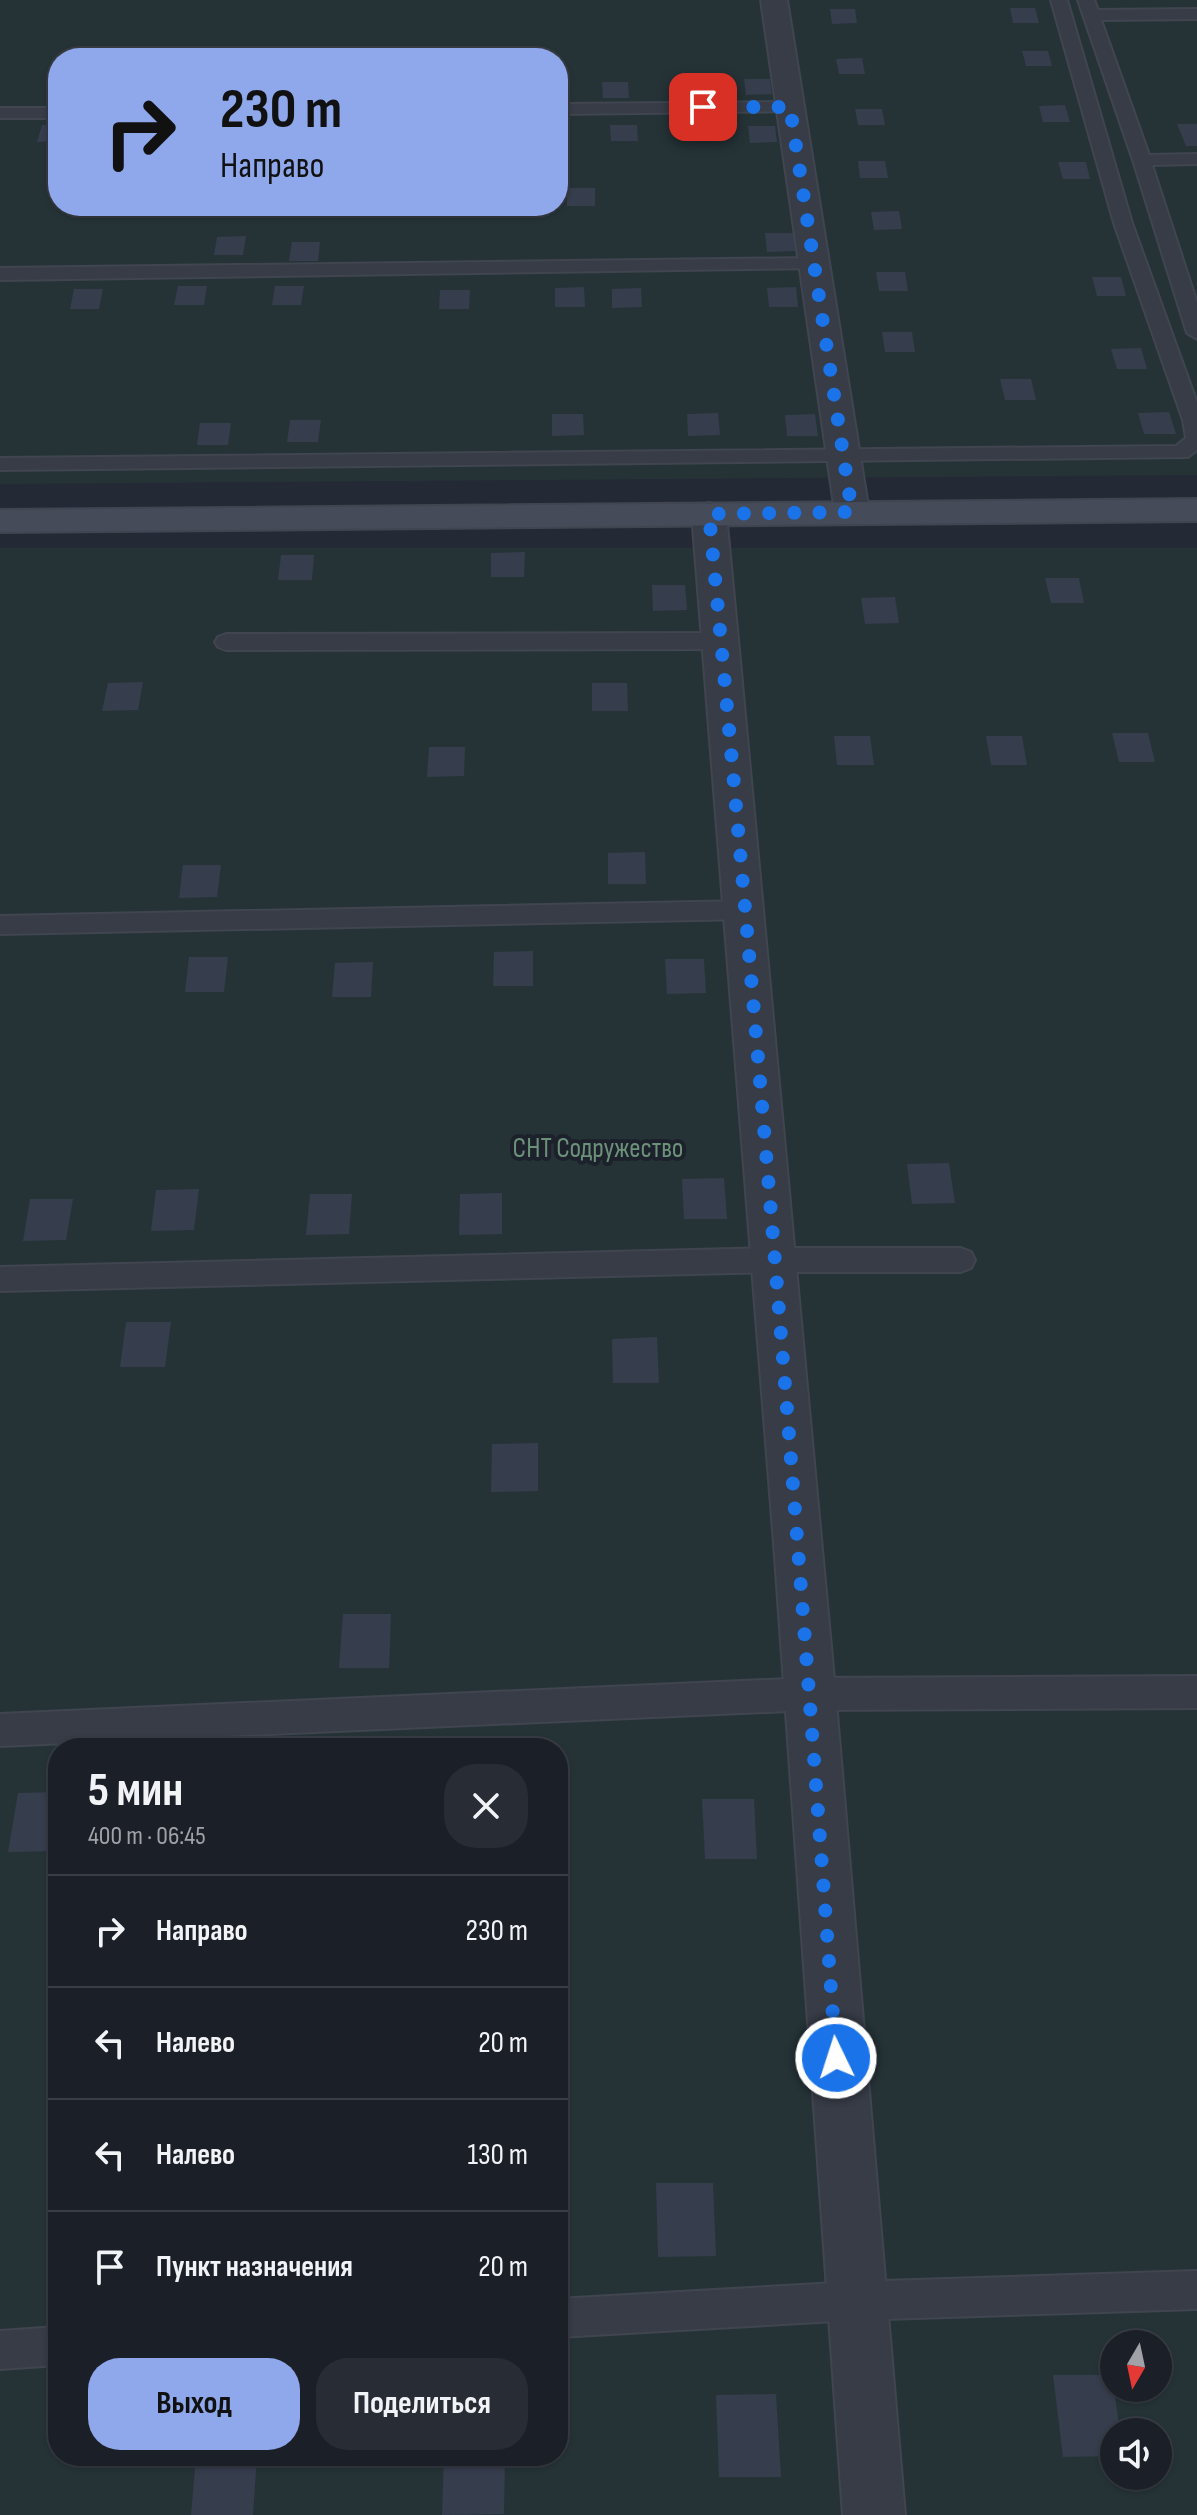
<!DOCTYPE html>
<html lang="ru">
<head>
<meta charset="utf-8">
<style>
  :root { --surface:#1b1f28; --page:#282c34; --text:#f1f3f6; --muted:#a0a2a8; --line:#393d45; --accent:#8fa8eb }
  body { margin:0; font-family:"Sofia Sans Condensed",sans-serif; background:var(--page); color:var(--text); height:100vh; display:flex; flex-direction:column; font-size:30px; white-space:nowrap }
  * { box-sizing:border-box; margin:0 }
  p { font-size:26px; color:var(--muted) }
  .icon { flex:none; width:44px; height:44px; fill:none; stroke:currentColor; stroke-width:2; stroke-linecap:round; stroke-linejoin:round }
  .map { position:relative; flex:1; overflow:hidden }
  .drawer { position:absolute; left:48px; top:1738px; width:520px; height:728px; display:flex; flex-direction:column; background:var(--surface); border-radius:32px; box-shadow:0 2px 6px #0004,0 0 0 2px var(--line) }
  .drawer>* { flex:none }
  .top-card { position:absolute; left:48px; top:48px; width:520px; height:168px; border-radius:32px; box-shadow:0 2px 6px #0004,0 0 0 2px var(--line); background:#8fa8eb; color:#111; overflow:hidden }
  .needle { width:52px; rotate:189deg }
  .tools { position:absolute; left:1100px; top:2330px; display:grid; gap:16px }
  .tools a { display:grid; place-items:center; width:72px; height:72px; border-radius:50%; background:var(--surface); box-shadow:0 2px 6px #0004,0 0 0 2px var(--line); font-size:40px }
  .pin { position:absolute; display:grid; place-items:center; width:68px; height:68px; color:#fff; margin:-34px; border-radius:16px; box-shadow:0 4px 12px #0006 }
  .me { position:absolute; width:88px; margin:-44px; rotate:356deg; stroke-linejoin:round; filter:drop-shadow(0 0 6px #0008) }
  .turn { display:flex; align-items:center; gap:28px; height:168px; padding:0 40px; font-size:36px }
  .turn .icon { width:104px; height:104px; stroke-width:2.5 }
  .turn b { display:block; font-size:56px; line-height:68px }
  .round { display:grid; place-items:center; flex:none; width:84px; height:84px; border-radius:32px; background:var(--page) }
  .head { display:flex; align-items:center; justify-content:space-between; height:136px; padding:0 40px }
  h1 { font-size:48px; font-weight:700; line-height:60px }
  .action { display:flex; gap:16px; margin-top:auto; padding:16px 40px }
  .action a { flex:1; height:92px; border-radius:32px; background:var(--accent); color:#111; font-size:32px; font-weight:700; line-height:92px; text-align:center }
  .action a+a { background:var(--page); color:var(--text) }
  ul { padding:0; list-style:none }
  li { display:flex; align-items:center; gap:24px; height:112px; padding:0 40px; border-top:2px solid var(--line) }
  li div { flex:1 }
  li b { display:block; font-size:30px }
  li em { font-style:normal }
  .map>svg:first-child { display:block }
</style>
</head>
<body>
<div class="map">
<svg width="1197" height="2515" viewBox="0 0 1197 2515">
  <rect width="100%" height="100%" fill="#242936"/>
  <path fill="#253337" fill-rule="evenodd" d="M0,0H1197V475L0,484ZM58,58H558V206H58Z
    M0,548H1197V2515H0ZM58,1748H558V2456H58ZM1114,2344H1158V2388H1114ZM1114,2432H1158V2476H1114Z"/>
  <path fill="#363d4d" d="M1010,8H1035L1039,23H1013Z
    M830,9H855L857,23L832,24Z
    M1022,51H1048L1052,66H1026Z
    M862,58L865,74H839L836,59Z
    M744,79H770L772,94L746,95Z
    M602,82H628L629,98H603Z
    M1065,105L1070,122H1043L1039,106Z
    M855,109H882L885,125H858Z
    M1177,124H1197V146H1186Z
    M42,125H58V141L37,142Z
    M610,125H637L638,141H611Z
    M748,126H775L777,142L750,143Z
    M858,161H885L888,178H860Z
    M1058,162H1086L1090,179H1063Z
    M567,188H595V206H567Z
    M899,211L902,229L874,230L871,212Z
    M765,233H794L796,251L767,252Z
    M246,236L243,255H214L217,237Z
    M292,242H320L318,261H289Z
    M876,272H905L908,291H879Z
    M1092,277H1121L1126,296H1097Z
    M178,286H207L204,305H174Z
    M275,286H304L301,305H272Z
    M584,287L585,307H555V288Z
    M796,287L798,307H769L767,288Z
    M641,288L642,307L612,308V289Z
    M74,289H103L99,309H70Z
    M440,290H470L469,309H439Z
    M882,332H912L915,352H885Z
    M1141,348L1147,369H1117L1111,349Z
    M1000,379H1031L1036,400H1005Z
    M1169,412L1176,434H1144L1138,413Z
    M718,413L720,435L688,436L687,414Z
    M552,414H583L584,435L552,436Z
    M815,414L818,436H787L785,415Z
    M290,420H321L318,442H287Z
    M200,423H231L228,445H197Z
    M525,552L524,577H491V553Z
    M281,555H314L312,580H278Z
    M1045,578H1079L1084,603H1051Z
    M652,585H685L687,610L653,611Z
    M895,597L899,623L865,624L861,598Z
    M143,682L138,710L102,711L108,683Z
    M592,683H627L628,711H592Z
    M1112,733H1148L1155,762H1119Z
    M834,736H870L874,765H837Z
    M986,736H1022L1027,765H991Z
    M429,747H465L464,776L427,777Z
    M645,852L646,884H608V853Z
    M183,865H221L217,897L179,898Z
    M533,951V986H493L494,952Z
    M189,957H228L224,992H185Z
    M665,959H704L706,993L667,994Z
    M373,962L371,997H332L335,963Z
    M949,1163L955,1203L912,1204L907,1164Z
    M724,1178L727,1219H684L682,1179Z
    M199,1189L194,1230L151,1231L156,1190Z
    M502,1193V1234L459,1235L460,1194Z
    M310,1194H352L349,1234L306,1235Z
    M30,1199H73L66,1240L23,1241Z
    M126,1322H171L165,1367H120Z
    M657,1337L659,1383H613L612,1339Z
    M538,1443V1491L491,1492L492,1444Z
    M343,1614H391L389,1668H339Z
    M58,1792V1851L8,1852L18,1793Z
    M702,1799H754L757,1859H705Z
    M656,2183H713L716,2256L658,2257Z
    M1053,2375H1112L1120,2432H1114V2456L1063,2457Z
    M776,2394L781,2477H719L716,2395Z
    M196,2456H257L253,2515H191Z
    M444,2456H505L504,2514L442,2515Z"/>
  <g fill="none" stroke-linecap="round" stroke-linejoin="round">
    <g stroke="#404550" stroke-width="4">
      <path id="lane" d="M1051,0H1067L1132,223L1197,403V450L1188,457L0,470V458L1176,446L1186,438L1183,420L1114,223Z
        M1078,0H1094L1098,10L1197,9V19L1101,20L1149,155L1197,154V164L1152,165L1197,303V339L1187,333L1133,160Z
        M790,102L799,107L796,111L558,114V104Z
        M0,108H58V118H0Z
        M814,258L823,264L821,268L0,280V268Z
        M721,633L729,636L732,641L729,646L721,649L226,650L218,647L215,642L218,637L226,634Z
        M746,901L755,903L758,910L755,917L746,919L0,934V916Z
        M773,1248H961L971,1252L975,1260L971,1268L961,1272H773L0,1291V1267Z
        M1197,1676V1708L810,1710L0,1746V1714L810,1678Z
        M1197,2271V2309L853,2320L558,2337V2299L853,2282Z
        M58,2327V2365L0,2369V2331Z"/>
    </g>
    <g stroke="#404550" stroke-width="4">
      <path id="street" d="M761,0H787L869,512L864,520L852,523L840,520L835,512Z
        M709,503L721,506L726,514L740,661L835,1690L905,2515H843L774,1543L692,514L697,506Z"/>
    </g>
    <g stroke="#404550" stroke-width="4">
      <path id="secondary" d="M1197,499V521L0,532V510Z"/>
    </g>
    <use href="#lane" fill="#373c47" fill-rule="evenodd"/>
    <use href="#street" fill="#373c47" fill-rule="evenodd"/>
    <use href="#secondary" fill="#454b59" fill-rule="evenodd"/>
  </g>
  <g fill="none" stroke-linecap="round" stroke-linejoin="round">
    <path stroke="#1a73e8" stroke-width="14" stroke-dasharray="0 25.2" d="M703,107H790L852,512L709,514C758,1028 799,1543 836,2058"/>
  </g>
  <g text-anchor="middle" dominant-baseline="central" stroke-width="8" stroke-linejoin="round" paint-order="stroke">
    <g font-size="28" fill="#6c9179" stroke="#1c212c">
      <text x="598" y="1148">СНТ Содружество</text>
    </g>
  </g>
</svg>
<div class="tools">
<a><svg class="needle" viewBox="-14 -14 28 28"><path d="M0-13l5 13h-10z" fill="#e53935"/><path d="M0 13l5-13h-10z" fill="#a0a2a8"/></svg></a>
<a><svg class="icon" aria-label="sound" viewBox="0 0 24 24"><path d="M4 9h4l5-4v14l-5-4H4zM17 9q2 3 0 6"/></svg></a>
</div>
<div class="pin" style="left:703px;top:107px;background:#d93025"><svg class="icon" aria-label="arrive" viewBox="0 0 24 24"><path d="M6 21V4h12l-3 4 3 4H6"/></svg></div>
<svg class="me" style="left:836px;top:2058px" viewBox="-20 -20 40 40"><circle r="17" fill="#1a73e8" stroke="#fff" stroke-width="3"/><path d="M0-11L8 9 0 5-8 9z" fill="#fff"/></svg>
<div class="top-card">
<div class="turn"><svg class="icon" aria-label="right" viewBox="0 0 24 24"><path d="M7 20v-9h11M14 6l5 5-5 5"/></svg><div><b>230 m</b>Направо</div></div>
</div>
<section class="drawer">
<div class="head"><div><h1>5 мин</h1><p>400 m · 06:45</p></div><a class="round"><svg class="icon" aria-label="close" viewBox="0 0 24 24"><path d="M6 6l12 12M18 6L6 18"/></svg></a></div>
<ul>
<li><svg class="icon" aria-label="right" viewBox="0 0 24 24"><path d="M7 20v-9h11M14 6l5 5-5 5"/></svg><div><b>Направо</b></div><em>230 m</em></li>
<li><svg class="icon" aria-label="left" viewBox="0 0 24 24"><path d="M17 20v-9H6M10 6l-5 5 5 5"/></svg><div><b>Налево</b></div><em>20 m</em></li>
<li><svg class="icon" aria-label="left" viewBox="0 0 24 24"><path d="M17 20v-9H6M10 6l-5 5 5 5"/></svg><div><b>Налево</b></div><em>130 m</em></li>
<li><svg class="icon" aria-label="arrive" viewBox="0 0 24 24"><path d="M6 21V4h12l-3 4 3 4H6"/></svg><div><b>Пункт назначения</b></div><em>20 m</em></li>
</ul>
<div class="action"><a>Выход</a><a>Поделиться</a></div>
</section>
</div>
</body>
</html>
